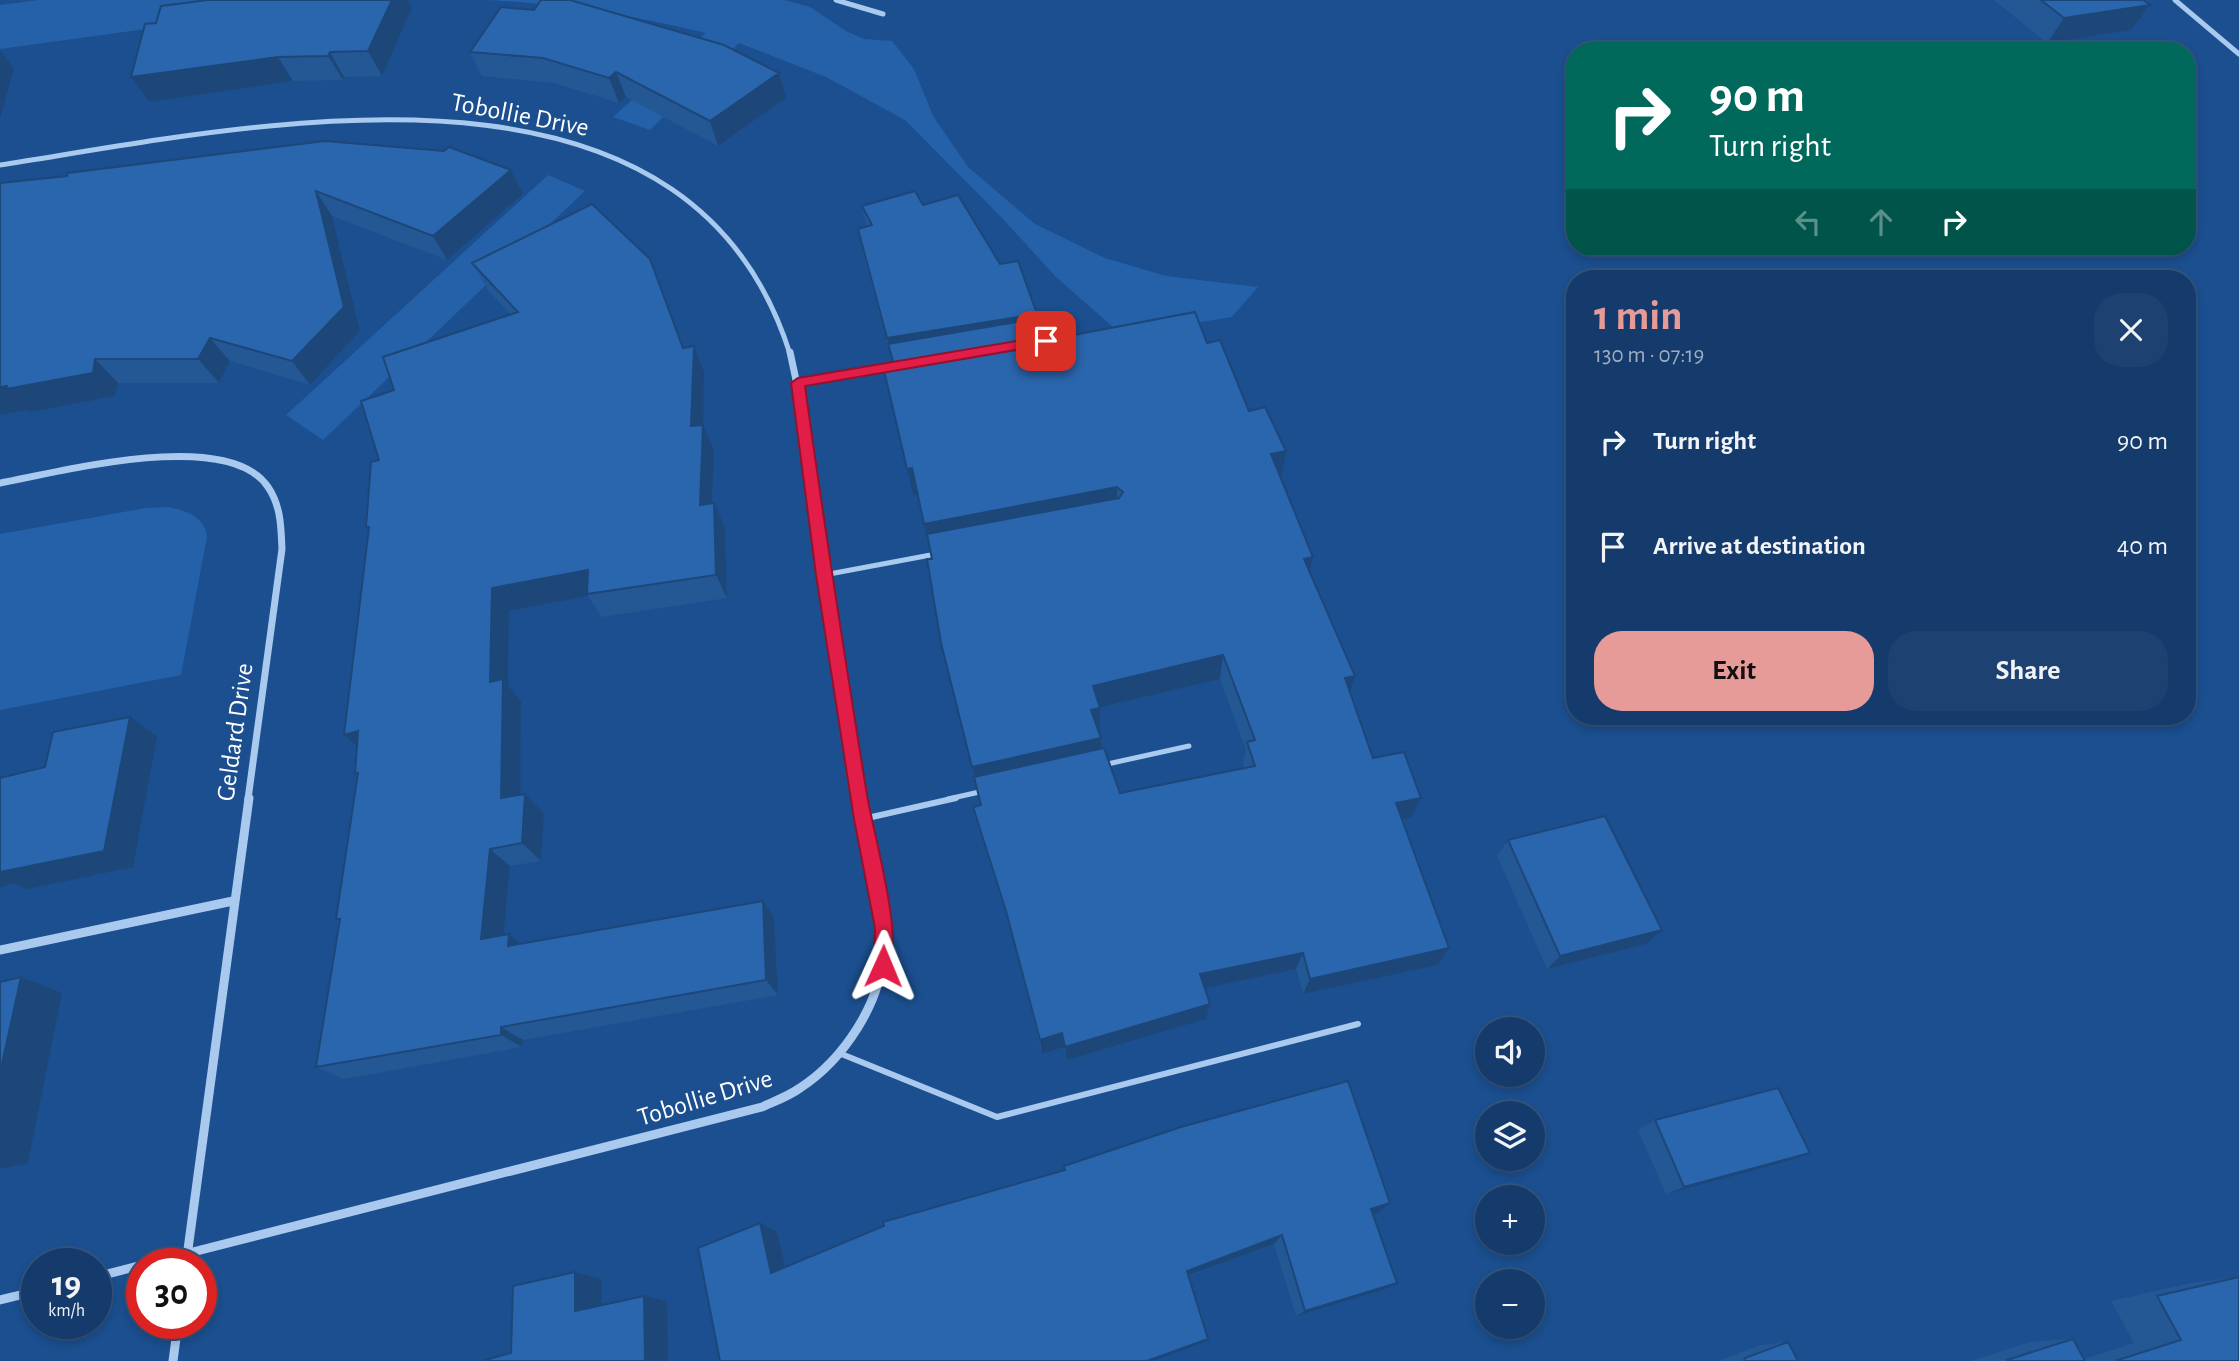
<!DOCTYPE html>
<html lang="en">
<head>
<meta charset="utf-8">
<style>
  :root { --surface:#143b6b; --page:#1d4271; --text:#f1f3f6; --muted:#9dadc1; --line:#33557e; --accent:#e69b98 }
  body { margin:0; font-family:"Alegreya Sans",sans-serif; background:var(--page); color:var(--text); height:100vh; display:flex; flex-direction:column; font-size:26px; white-space:nowrap }
  * { box-sizing:border-box; margin:0 }
  p { font-size:23px; color:var(--muted) }
  .icon { flex:none; width:38px; height:38px; fill:none; stroke:currentColor; stroke-width:2; stroke-linecap:round; stroke-linejoin:round }
  .map { position:relative; flex:1; overflow:hidden }
  .panel { position:absolute; left:1566px; top:270px; width:630px; height:455px; display:flex; flex-direction:column; background:var(--surface); border-radius:28px; box-shadow:0 4px 10px #0003,0 0 0 2px var(--line) }
  .panel>* { flex:none }
  .hud { position:absolute; left:1566px; top:42px; width:630px; height:214px; border-radius:28px; box-shadow:0 4px 10px #0003,0 0 0 2px var(--line); background:#00695c; color:#fff; overflow:hidden }
  .tools { position:absolute; left:1475px; top:1017px; display:grid; gap:14px }
  .tools a { display:grid; place-items:center; width:70px; height:70px; border-radius:50%; background:var(--surface); box-shadow:0 4px 10px #0003,0 0 0 2px var(--line); font-size:35px }
  .speed { position:absolute; left:21px; top:1248px; display:flex; gap:14px; font-size:35px; font-weight:700; text-align:center }
  .speed>* { display:grid; place-content:center; width:91px; height:91px; border-radius:50%; background:var(--surface); box-shadow:0 4px 10px #0003,0 0 0 2px var(--line); line-height:1 }
  .speed small { font-size:18px; font-weight:400 }
  .speed .limit { border:10px solid #d22; background:#fff; color:#111 }
  .pin { position:absolute; display:grid; place-items:center; width:60px; height:60px; color:#fff; margin:-30px; border-radius:14px; box-shadow:0 4px 10px #0006 }
  .me { position:absolute; width:77px; margin:-38px; rotate:1deg; stroke-linejoin:round; filter:drop-shadow(0 0 5px #0008) }
  .turn { display:flex; align-items:center; gap:24px; height:147px; padding:0 28px; font-size:32px }
  .turn .icon { width:91px; height:91px; stroke-width:2.5 }
  .turn b { display:block; font-size:49px; line-height:60px }
  .lanes { display:flex; align-items:center; height:66px; padding:0 28px; background:#0003; justify-content:center; gap:35px; direction:ltr }
  .lanes .off { opacity:.35 }
  .round { display:grid; place-items:center; flex:none; width:74px; height:74px; border-radius:28px; background:var(--page) }
  .summary { display:flex; align-items:center; justify-content:space-between; height:119px; padding:0 28px }
  h1 { font-size:42px; font-weight:600; line-height:52px; color:var(--accent) }
  .action { display:flex; gap:14px; margin-top:auto; padding:14px 28px }
  .action a { flex:1; height:80px; border-radius:28px; background:var(--accent); color:#111; font-size:28px; font-weight:600; line-height:80px; text-align:center }
  .action a+a { background:var(--page); color:var(--text) }
  ul { padding:0; list-style:none }
  li { display:flex; align-items:center; gap:21px; height:105px; padding:0 28px }
  li div { flex:1 }
  li b { display:block; font-size:26px }
  li em { font-style:normal }
  .map>svg:first-child { display:block }
</style>
</head>
<body>
<div class="map">
<svg width="2239" height="1361" viewBox="0 0 2239 1361">
  <rect width="100%" height="100%" fill="#1b4f8f"/>
  <path fill="#2461a8" d="M39,0H387L314,6L0,49V5Z
    M487,0H784L810,7L846,31L864,39L892,41L914,69L933,116L968,167L1035,224L1105,258L1166,276L1258,287L1232,317L1122,335L1056,277L1002,218L905,120L826,77L739,43L650,130L613,117L706,33C630,15 565,4 487,0Z
    M548,175L585,191L323,440L286,415Z
    M169,507C187,511 205,517 207,537L181,675L0,710V534L146,508Z"/>
  <g fill="none" stroke-linecap="round" stroke-linejoin="round">
    <path stroke="#a9c9ee" stroke-width="5" d="M798,383L888,368
      M824,575L936,554
      M1103,765L1189,746
      M948,799L984,791"/>
    <path stroke="#a9c9ee" stroke-width="6" d="M863,819L956,798
      M839,1053L997,1117L1358,1024"/>
    <path stroke="#a9c9ee" stroke-width="5" d="M836,0L883,14
      M2175,0L2239,54
      M0,165C252,126 687,26 790,354"/>
    <path stroke="#a9c9ee" stroke-width="7" d="M790,352L802,408L823,572L859,799
      M0,483C60,472 228,427 268,487C281,506 281,527 282,549L248,799"/>
    <path stroke="#a9c9ee" stroke-width="9" d="M0,950L233,901
      M146,1264L762,1107C775,1101 789,1096 800,1088C843,1060 882,1003 883,950C885,899 869,847 859,798
      M186,1264L249,798
      M96,1277L142,1265
      M0,1300L37,1291
      M173,1361L178,1323"/>
  </g>
  <path fill="#245895" fill-rule="evenodd" d="M392,0H408L412,8L382,76L344,77L343,80L293,81L149,102L131,77Z
    M1994,0H2143L2150,5L2131,30L2047,43Z
    M470,52L779,73L786,98L718,146L626,97L619,103L554,83L482,76Z
    M511,170L523,194L447,260L332,216L360,331L310,385L230,361L219,383H118L115,396L31,412L28,410L0,415V183L67,176Z
    M862,206L1000,264L1037,314V318L1047,340L1207,343L1249,411L1281,478L1310,572L1350,693L1373,758L1411,818L1402,820L1438,965L1303,994L1296,969L1204,988L1210,1004L1206,1019L1067,1060L1064,1047L1042,1054L1010,928L978,827L973,807L981,805L941,643L932,559L918,495H913L883,366L893,364L863,254L858,229L867,227ZM1220,679L1246,750L1243,764L1245,768L1120,793L1101,749V738L1098,731L1100,730V708Z
    M472,263L661,286L684,347L704,372L703,425L714,450L712,504L725,528L727,598L602,617L588,596L509,611L508,686L521,701L520,795L525,794L544,813L541,861L510,866L504,935L509,934L521,944L763,901L774,917L778,995L523,1040L522,1047L344,1079L316,1067L339,921L336,919L358,776L355,774L379,460L394,390L510,314L488,290Z
    M1508,840L1646,944L1547,969L1497,856Z
    M1655,1120L1810,1153L1788,1161L1666,1194L1638,1130Z
    M1377,1213L1373,1214L1383,1290L1296,1316L1274,1244L1189,1276L1204,1342L720,1361L777,1232L785,1267Z
    M2239,1277V1361H1971L2030,1342L2073,1339L2084,1359L2134,1343L2111,1301L2191,1283Z
    M1788,1342L1798,1361H1719L1720,1360L1761,1345Z"/>
  <path fill="#1d4779" d="M392,0H408L412,8L382,76L368,51Z
    M2150,5L2131,30L2047,43L2064,18Z
    M0,51L14,68L0,119Z
    M330,52L344,77L343,80L328,56Z
    M278,57L293,81L149,102L131,77Z
    M616,72L626,97L619,103L609,78Z
    M779,73L786,98L718,146L710,121Z
    M511,170L523,194L447,260L433,236Z
    M316,191L332,216L360,331L310,385L292,361Z
    M650,259L693,371L694,346L704,372L703,437V425L714,450L711,530L700,505L683,348Z
    M1037,314L1038,338L888,344L892,362L887,338Z
    M210,338L230,361L219,383L198,359Z
    M95,359L118,383L115,396L31,412L28,410L0,415V387Z
    M1286,451L1281,478L1271,454Z
    M912,468L918,495H913L907,469Z
    M1117,487V514L930,549L924,524Z
    M714,503L725,528L727,598L716,575Z
    M1313,557L1307,583L1304,559Z
    M588,570L587,594L588,596L509,611L508,686L521,701L520,817L501,798L490,682L492,588Z
    M1223,655L1220,679L1094,709L1093,686Z
    M1355,676L1348,699L1345,678Z
    M1100,708V730L1091,732V710Z
    M130,717L157,736L133,867L27,889L14,883L0,887V865Z
    M358,731L368,755L344,735Z
    M1101,738V760L977,788L972,767Z
    M525,794L544,813L541,861L522,843Z
    M1421,798L1411,818L1387,823L1396,803Z
    M490,849L510,866L502,954L481,939Z
    M763,901L774,917L778,995L766,980Z
    M1662,930L1646,944L1547,969L1560,956Z
    M509,934L529,950L508,946Z
    M1449,948L1438,965L1303,994L1310,979Z
    M1303,953L1296,969L1197,990L1200,974Z
    M21,977L62,993L28,1163L0,1169V1073Z
    M1210,1004L1206,1019L1067,1060L1065,1047Z
    M501,1027L523,1040L522,1047L501,1035Z
    M1062,1033L1064,1047L1042,1054L1040,1040Z
    M1810,1153L1788,1161L1666,1194L1684,1187Z
    M1390,1203L1377,1213L1359,1218L1371,1209Z
    M760,1223L777,1232L788,1279L771,1273Z
    M1282,1235L1274,1244L1184,1277L1187,1271Z
    M575,1272L601,1279L602,1316L575,1311Z
    M1397,1283L1383,1290L1296,1316L1305,1311Z
    M644,1296L667,1301L668,1361H645Z
    M1208,1339L1204,1342L1153,1361H1147Z"/>
  <path fill="#2a66ad" stroke="#1d4779" stroke-width="2" d="M208,0H392L368,51L330,52L328,56L278,57L131,77L145,24L156,23L161,6Z
    M541,0H570L724,45L779,73L710,121L616,72L609,78L543,58L470,52L501,7L534,10Z
    M2041,0H2143L2150,5L2064,18Z
    M325,141L444,151L449,147L511,170L433,236L316,191L344,307L292,361L210,338L198,359H95L93,373L6,389L7,386L0,387V183L67,176L68,173Z
    M915,191L923,205L958,195L1000,264L1018,261L1037,314L887,338L858,229L872,225L862,206Z
    M592,204L650,259L683,348L694,346L691,426L703,425L700,505L714,503L716,575L587,594L588,570L492,588L490,682L503,679L501,798L525,794L522,843L490,849L481,939L509,934L508,946L763,901L766,980L501,1027V1035L316,1067L340,919H336L358,773L355,774L358,731L344,735L369,527H366L371,462L379,460L361,401L394,390L383,357L518,312L472,263Z
    M1195,312L1207,343L1220,340L1249,411L1265,407L1286,451L1271,454L1313,557L1304,559L1355,676L1345,678L1373,758L1404,752L1421,798L1396,803L1449,948L1310,979L1303,953L1200,974L1210,1004L1065,1047L1062,1033L1040,1040L1006,911L973,807L981,805L974,777L1104,748L1120,793L1255,766L1247,742L1255,740L1223,655L1093,686L1100,708L1091,710L1101,738L972,767L941,643L927,559H932L927,534L1119,498L1123,492L1117,487L924,524L912,468L907,469L883,366L894,364L888,344L1039,318L1047,340Z
    M130,717L104,851L0,872V778L45,767L53,732Z
    M1605,816L1662,930L1560,956L1508,840Z
    M21,977L0,1073V982Z
    M1348,1081L1390,1203L1371,1209L1397,1283L1305,1311L1282,1235L1187,1271L1208,1339L1147,1361H720L698,1248L760,1223L771,1273L884,1226L883,1222L1065,1170L1064,1166L1181,1127Z
    M1778,1088L1810,1153L1684,1187L1655,1120Z
    M575,1272V1311L644,1296L645,1361H482L511,1353L513,1286Z
    M2239,1277V1361H2115L2181,1340L2157,1296Z
    M2073,1339L2085,1361H2007V1360Z
    M1788,1342L1798,1361H1744L1745,1358Z"/>
  <path fill="#e11d48" stroke="#92132f" stroke-width="2" d="M1046,336L1053,341L1051,344L805,386C824,523 845,659 867,795C874,836 904,938 889,973L883,975L876,973L874,966L875,928L854,819L816,575L791,383L798,378Z"/>
  <g text-anchor="middle" dominant-baseline="central" stroke-width="7" stroke-linejoin="round" paint-order="stroke">
    <g font-size="26" fill="#fff" stroke="#1b4f8f">
      <text transform="translate(520 115) rotate(11)">Tobollie Drive</text>
      <text transform="translate(235 732) rotate(-82)">Geldard Drive</text>
      <text transform="translate(705 1098) rotate(-17)">Tobollie Drive</text>
    </g>
  </g>
</svg>
<div class="tools">
<a><svg class="icon" aria-label="sound" viewBox="0 0 24 24"><path d="M4 9h4l5-4v14l-5-4H4zM17 9q2 3 0 6"/></svg></a>
<a><svg class="icon" aria-label="layers" viewBox="0 0 24 24"><path d="M12 4l9 5-9 5-9-5zM3 14l9 5 9-5"/></svg></a>
<a>+</a>
<a>−</a>
</div>
<div class="speed"><div>19<small>km/h</small></div><div class="limit">30</div></div>
<div class="pin" style="left:1046px;top:341px;background:#d93025"><svg class="icon" aria-label="arrive" viewBox="0 0 24 24"><path d="M6 21V4h12l-3 4 3 4H6"/></svg></div>
<svg class="me" style="left:883px;top:966px" viewBox="-20 -20 40 40"><path d="M0-17L14 15 0 8-14 15z" fill="#e11d48" stroke="#fff" stroke-width="4"/></svg>
<div class="hud">
<div class="turn"><svg class="icon" aria-label="right" viewBox="0 0 24 24"><path d="M7 20v-9h11M14 6l5 5-5 5"/></svg><div><b>90 m</b>Turn right</div></div>
<div class="lanes"><svg class="icon off" aria-label="left" viewBox="0 0 24 24"><path d="M17 20v-9H6M10 6l-5 5 5 5"/></svg><svg class="icon off" aria-label="ahead" viewBox="0 0 24 24"><path d="M12 20V5M6 11l6-6 6 6"/></svg><svg class="icon" aria-label="right" viewBox="0 0 24 24"><path d="M7 20v-9h11M14 6l5 5-5 5"/></svg></div>
</div>
<section class="panel">
<div class="summary"><div><h1>1 min</h1><p>130 m · 07:19</p></div><a class="round"><svg class="icon" aria-label="close" viewBox="0 0 24 24"><path d="M6 6l12 12M18 6L6 18"/></svg></a></div>
<ul>
<li><svg class="icon" aria-label="right" viewBox="0 0 24 24"><path d="M7 20v-9h11M14 6l5 5-5 5"/></svg><div><b>Turn right</b></div><em>90 m</em></li>
<li><svg class="icon" aria-label="arrive" viewBox="0 0 24 24"><path d="M6 21V4h12l-3 4 3 4H6"/></svg><div><b>Arrive at destination</b></div><em>40 m</em></li>
</ul>
<div class="action"><a>Exit</a><a>Share</a></div>
</section>
</div>
</body>
</html>
